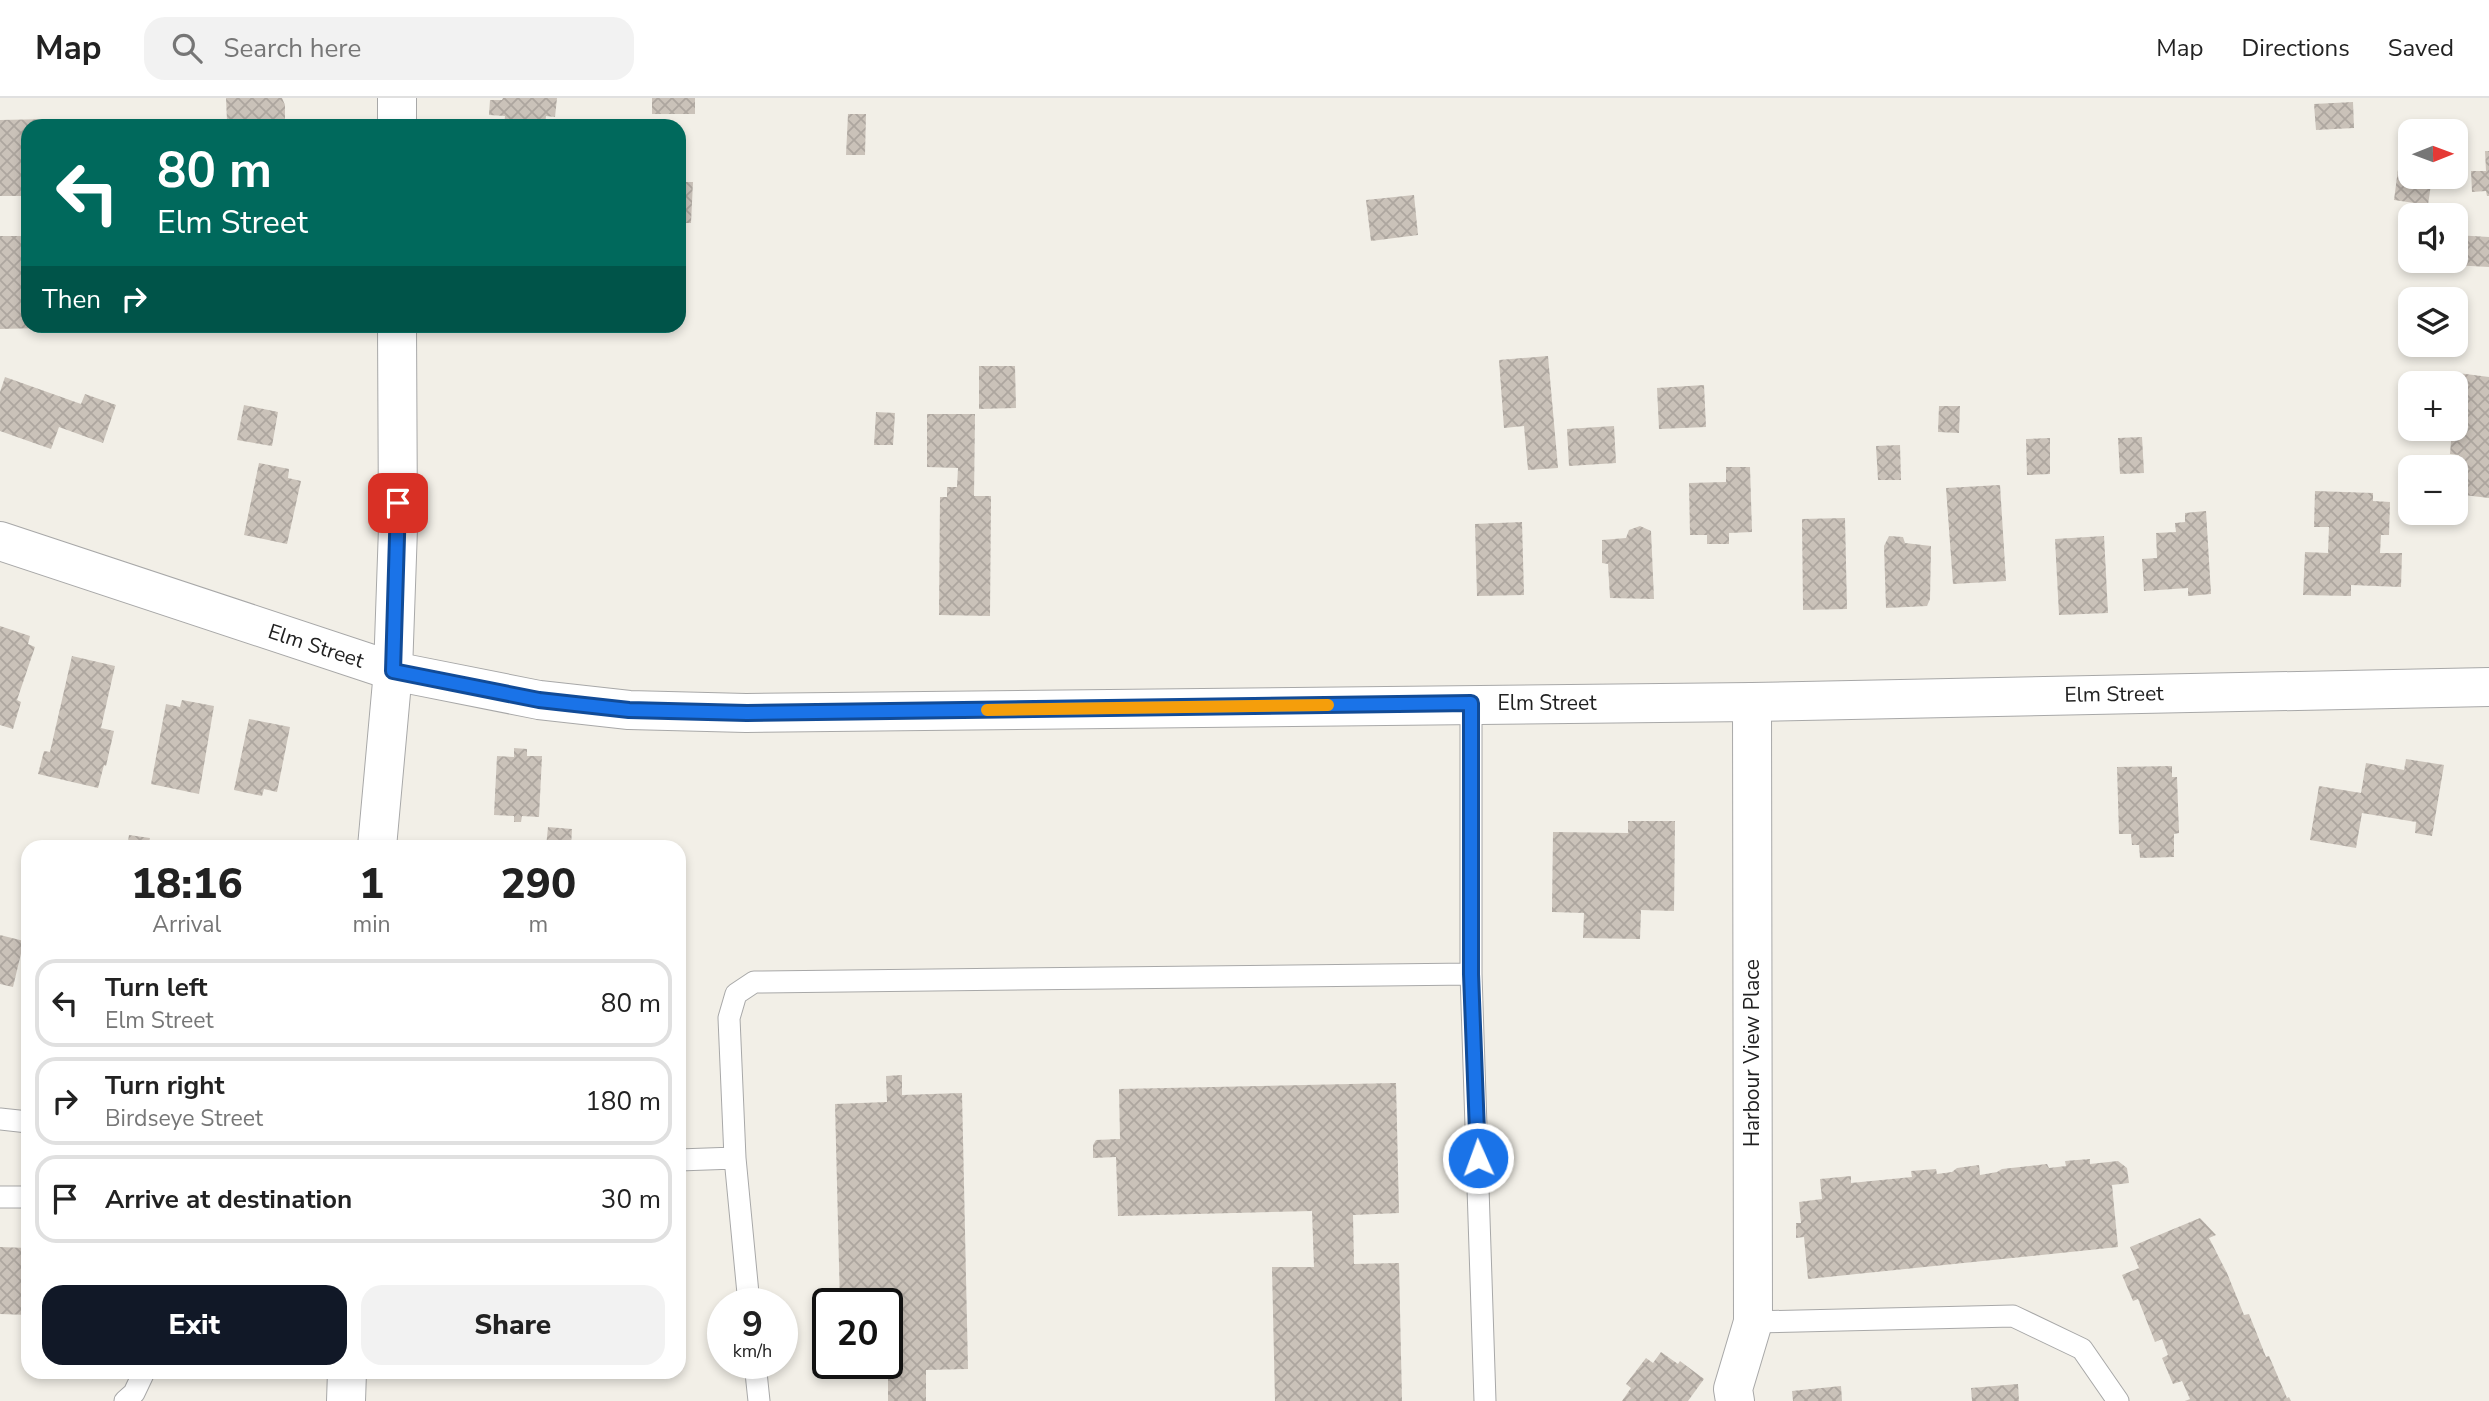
<!DOCTYPE html>
<html lang="en">
<head>
<meta charset="utf-8">
<style>
  :root { --surface:#fff; --page:#f2f2f2; --text:#222; --muted:#767676; --line:#e0e0e0; --accent:#111827 }
  body { margin:0; font-family:"Nunito Sans",sans-serif; background:var(--page); color:var(--text); height:100vh; display:flex; flex-direction:column; font-size:26px; white-space:nowrap }
  * { box-sizing:border-box; margin:0 }
  p { font-size:23px; color:var(--muted) }
  .icon { flex:none; width:38px; height:38px; fill:none; stroke:currentColor; stroke-width:2; stroke-linecap:round; stroke-linejoin:round }
  .map { position:relative; flex:1; overflow:hidden }
  .side { position:absolute; left:21px; top:742px; width:665px; height:539px; display:flex; flex-direction:column; background:var(--surface); border-radius:21px; box-shadow:0 4px 10px #0003 }
  .side>* { flex:none }
  .hud { position:absolute; left:21px; top:21px; width:665px; height:214px; border-radius:21px; box-shadow:0 4px 10px #0003; background:#00695c; color:#fff; overflow:hidden }
  .needle { width:46px; rotate:89deg }
  .tools { position:absolute; left:2398px; top:21px; display:grid; gap:14px }
  .tools a { display:grid; place-items:center; width:70px; height:70px; border-radius:14px; background:var(--surface); box-shadow:0 4px 10px #0003; font-size:35px }
  .speed { position:absolute; left:707px; top:1190px; display:flex; gap:14px; font-size:35px; font-weight:700; text-align:center }
  .speed>* { display:grid; place-content:center; width:91px; height:91px; border-radius:50%; background:var(--surface); box-shadow:0 4px 10px #0003; line-height:1 }
  .speed small { font-size:18px; font-weight:400 }
  .speed .limit { border:4px solid #111; border-radius:10px; background:#fff; color:#111 }
  .pin { position:absolute; display:grid; place-items:center; width:60px; height:60px; color:#fff; margin:-30px; border-radius:14px; box-shadow:0 4px 10px #0006 }
  .me { position:absolute; width:77px; margin:-38px; rotate:358deg; stroke-linejoin:round; filter:drop-shadow(0 0 5px #0008) }
  .turn { display:flex; align-items:center; gap:24px; height:147px; padding:0 21px; font-size:32px }
  .turn .icon { width:91px; height:91px; stroke-width:2.5 }
  .turn b { display:block; font-size:49px; line-height:60px }
  .then { display:flex; align-items:center; height:66px; padding:0 21px; background:#0003; gap:14px; font-size:26px }
  .eta { display:flex; justify-content:space-evenly; align-items:center; height:119px; text-align:center }
  .eta b { font-size:42px; font-weight:800; line-height:49px }
  .button { display:flex; gap:14px; margin-top:auto; padding:14px 21px }
  .button a { flex:1; height:80px; border-radius:21px; background:var(--accent); color:#fff; font-size:28px; font-weight:800; line-height:80px; text-align:center }
  .button a+a { background:var(--page); color:var(--text) }
  ul { padding:0; list-style:none }
  li { display:flex; align-items:center; gap:21px; height:88px; margin:0 14px 10px; padding:0 7px; border:4px solid var(--line); border-radius:21px }
  li div { flex:1 }
  li b { display:block; font-size:26px }
  li em { font-style:normal }
  header { display:flex; align-items:center; gap:42px; box-sizing:border-box; height:98px; padding:0 35px; background:var(--surface); border-bottom:2px solid var(--line) }
  header strong { font-size:33px }
  nav { display:flex; gap:38px; margin-inline-start:auto; font-size:24px }
  .search { width:490px; height:63px; background:var(--page); display:flex; align-items:center; gap:18px; box-sizing:border-box; padding:0 24px; border-radius:21px; color:var(--muted); font-size:26px }
  .map>svg:first-child { display:block }
</style>
</head>
<body>
<header>
<strong>Map</strong>
<div class="search"><svg class="icon" aria-label="search" viewBox="0 0 24 24"><circle cx="10" cy="10" r="6"/><path d="M15 15l6 6"/></svg>Search here</div>
<nav><a>Map</a><a>Directions</a><a>Saved</a></nav>
</header>
<div class="map">
<svg width="2489" height="1303" viewBox="0 0 2489 1303">
  <defs>
    <pattern id="building-cross-hatch" width="8" height="8" patternUnits="userSpaceOnUse" patternTransform="scale(1.75)"><rect width="8" height="8" fill="#cac2b9"/><path d="M0 0l8 8M0 8l8-8" fill="none" stroke="#ada69f"/></pattern>
  </defs>
  <rect width="100%" height="100%" fill="#f2efe7"/>
  <path fill="url(#building-cross-hatch)" d="M226,0H282L285,7V21H280V28H219V23H227Z
    M503,0H557L555,19L546,18L545,28H504L505,18L489,17L490,2H502Z
    M652,0H695V16H652Z
    M2353,4L2354,30L2316,32L2314,6Z
    M848,16H866L865,57H846Z
    M49,21V28H28V98H0V22Z
    M2485,53H2489V98H2487L2486,93L2472,94L2471,73H2486Z
    M2399,64L2410,66V79H2432L2428,107L2394,102Z
    M679,84H693L691,125H679Z
    M1414,97L1418,137L1371,143L1366,102Z
    M2455,137L2489,139V169L2452,167L2453,163H2455Z
    M0,138H28V228H44V230L0,231Z
    M2400,195L2435,199V201H2410V222L2398,221Z
    M238,228H290V234L238,233Z
    M1548,258L1558,370L1528,372L1524,328L1504,330L1499,262Z
    M979,268H1015L1016,310L979,311Z
    M2458,275L2489,279V400L2455,396L2459,357L2450,356L2452,331H2455Z
    M5,279L81,306L85,296L116,307L103,345L59,329L51,351L0,333V294Z
    M1704,287L1706,329L1659,331L1657,290Z
    M244,307L278,314L272,348L237,342Z
    M1939,308H1960L1959,335L1938,334Z
    M876,314L895,315L893,347H874Z
    M927,316H975L974,398H991L990,518L939,517L940,399H947V389H957L958,370L927,369Z
    M1614,328L1616,365L1569,368L1567,331Z
    M2142,339L2144,375L2120,376L2118,340Z
    M2050,340V376L2027,377L2026,341Z
    M1900,347L1901,382H1878L1876,348Z
    M259,365L289,371L288,380L301,383L287,446L244,437Z
    M1726,369H1750L1752,434L1729,435V446H1707V437H1690L1689,385L1726,384Z
    M2000,387L2006,483L1953,486L1946,390Z
    M2315,393L2373,395V403L2390,404L2389,437H2381L2380,455H2402L2401,489L2351,487V498L2303,497L2305,454L2328,455L2329,429H2314Z
    M2206,413L2211,496L2188,498V490L2144,493L2142,461L2157,460L2156,435L2176,434L2175,425L2185,424V415Z
    M1845,420L1847,511L1803,512L1802,421Z
    M1522,424L1524,497L1477,498L1475,426Z
    M1640,428L1651,433L1654,501L1610,500L1608,466L1602,465V442L1626,440L1629,432Z
    M1889,438L1903,439L1905,445L1931,448L1930,501L1927,508L1886,510L1884,448Z
    M2104,438L2108,515L2059,517L2055,441Z
    M0,528L30,538L28,546L35,549L17,602L21,604L13,631L0,627Z
    M72,558L115,568L101,630L114,633L106,668L104,667L98,690L38,676L44,653L50,654Z
    M182,602L214,608L199,696L151,686L166,606L180,609Z
    M249,621L290,629L277,694L264,691L262,698L234,692Z
    M514,650L527,651V658H542L539,719L522,718L521,724H514V718L494,717L497,658L514,659Z
    M2406,661L2444,667L2432,738L2415,735L2416,724L2362,715L2356,750L2310,742L2319,688L2361,695L2366,665L2404,672Z
    M2172,668V679H2177L2179,735L2174,736V759L2140,760L2139,747H2132L2131,736H2119L2117,669Z
    M1628,723H1675L1674,813L1641,812L1640,841L1583,840L1584,815L1552,814L1553,734L1628,735Z
    M548,729L572,731L571,749H546Z
    M129,737L150,740L148,749H127Z
    M0,837L24,843L13,889L0,886Z
    M902,977V997L962,995L968,1271L926,1272V1303H888V1272L841,1274V1265H887V1206H840L835,1006L887,1004L886,978Z
    M1396,985L1399,1115L1353,1117L1354,1166L1399,1165L1402,1303H1275L1272,1169H1314L1312,1113L1118,1118L1116,1059L1093,1060V1047L1096,1042L1120,1041L1119,991Z
    M2090,1061V1066L2118,1063L2127,1070L2129,1085L2112,1087L2118,1149L1808,1181L1804,1139L1796,1140V1125H1801L1799,1104L1822,1101L1820,1081L1851,1078V1085L1912,1079L1911,1073L1936,1071L1937,1076L1952,1074L1957,1070L1979,1067L1980,1077L1997,1074L2002,1071L2047,1066L2049,1070L2066,1068L2065,1063Z
    M2200,1120L2216,1137L2209,1140L2227,1175L2244,1217L2249,1216L2266,1259L2269,1258L2287,1300L2289,1299L2291,1303H2185L2190,1301L2182,1283L2173,1286L2162,1260L2168,1257L2162,1241L2155,1244L2138,1201L2133,1203L2122,1177L2139,1170L2130,1149Z
    M0,1149L28,1150V1217L0,1216Z
    M1661,1254L1678,1266L1680,1263L1704,1281L1688,1303H1622L1631,1290L1626,1286L1646,1260L1653,1265Z
    M2018,1286L2019,1303H1972L1971,1290Z
    M1841,1288L1842,1303H1793L1792,1293Z"/>
  <g fill="none" stroke-linecap="round" stroke-linejoin="round">
    <g stroke="#a8a8a8" stroke-width="23">
      <path id="service" d="M1471,605V876L1485,1303
        M0,1021L28,1024
        M679,1062L735,1060
        M0,1099H28
        M749,1206L735,1060L729,920L736,896L754,884L1471,876
        M1753,1224L2013,1218L2082,1251L2118,1303
        M755,1265L759,1303
        M125,1303L134,1295L144,1274"/>
    </g>
    <g stroke="#a8a8a8" stroke-width="40">
      <path id="minor" d="M397,0V28
        M377,749L393,573L398,430L397,228
        M346,1303L347,1274
        M1735,1303L1733,1291L1753,1224L1752,604"/>
    </g>
    <g stroke="#a8a8a8" stroke-width="40">
      <path id="tertiary" d="M0,443L393,573L539,602L629,612L746,615L1752,604L2489,589"/>
    </g>
    <use href="#service" stroke="#fff" stroke-width="21"/>
    <use href="#minor" stroke="#fff" stroke-width="38"/>
    <use href="#tertiary" stroke="#fff" stroke-width="38"/>
  </g>
  <g fill="none" stroke-linecap="round" stroke-linejoin="round">
    <g stroke="#114b97" stroke-width="18">
      <path id="route" d="M398,405L393,573L539,602L629,612L747,615L1471,605V876L1478,1060"/>
    </g>
    <use href="#route" stroke="#1a73e8" stroke-width="12"/>
    <path stroke="#f59e0b" stroke-width="12" d="M987,612L1328,607"/>
  </g>
  <g text-anchor="middle" dominant-baseline="central" stroke-width="6" stroke-linejoin="round" paint-order="stroke">
    <g font-size="21" fill="#212121" stroke="#fff">
      <text transform="translate(316 548) rotate(18)">Elm Street</text>
      <text transform="translate(2114 596) rotate(-1)">Elm Street</text>
      <text x="1547" y="605">Elm Street</text>
      <text transform="translate(1752 955) rotate(-90)">Harbour View Place</text>
    </g>
  </g>
</svg>
<div class="tools">
<a><svg class="needle" viewBox="-14 -14 28 28"><path d="M0-13l5 13h-10z" fill="#e53935"/><path d="M0 13l5-13h-10z" fill="#767676"/></svg></a>
<a><svg class="icon" aria-label="sound" viewBox="0 0 24 24"><path d="M4 9h4l5-4v14l-5-4H4zM17 9q2 3 0 6"/></svg></a>
<a><svg class="icon" aria-label="layers" viewBox="0 0 24 24"><path d="M12 4l9 5-9 5-9-5zM3 14l9 5 9-5"/></svg></a>
<a>+</a>
<a>−</a>
</div>
<div class="speed"><div>9<small>km/h</small></div><div class="limit">20</div></div>
<div class="pin" style="left:398px;top:405px;background:#d93025"><svg class="icon" aria-label="arrive" viewBox="0 0 24 24"><path d="M6 21V4h12l-3 4 3 4H6"/></svg></div>
<svg class="me" style="left:1478px;top:1060px" viewBox="-20 -20 40 40"><circle r="17" fill="#1a73e8" stroke="#fff" stroke-width="3"/><path d="M0-11L8 9 0 5-8 9z" fill="#fff"/></svg>
<div class="hud">
<div class="turn"><svg class="icon" aria-label="left" viewBox="0 0 24 24"><path d="M17 20v-9H6M10 6l-5 5 5 5"/></svg><div><b>80 m</b>Elm Street</div></div>
<div class="then">Then<svg class="icon" aria-label="right" viewBox="0 0 24 24"><path d="M7 20v-9h11M14 6l5 5-5 5"/></svg></div>
</div>
<section class="side">
<div class="eta">
<div><b>18:16</b><p>Arrival</p></div>
<div><b>1</b><p>min</p></div>
<div><b>290</b><p>m</p></div>
</div>
<ul>
<li><svg class="icon" aria-label="left" viewBox="0 0 24 24"><path d="M17 20v-9H6M10 6l-5 5 5 5"/></svg><div><b>Turn left</b><p>Elm Street</p></div><em>80 m</em></li>
<li><svg class="icon" aria-label="right" viewBox="0 0 24 24"><path d="M7 20v-9h11M14 6l5 5-5 5"/></svg><div><b>Turn right</b><p>Birdseye Street</p></div><em>180 m</em></li>
<li><svg class="icon" aria-label="arrive" viewBox="0 0 24 24"><path d="M6 21V4h12l-3 4 3 4H6"/></svg><div><b>Arrive at destination</b></div><em>30 m</em></li>
</ul>
<div class="button"><a>Exit</a><a>Share</a></div>
</section>
</div>
</body>
</html>
